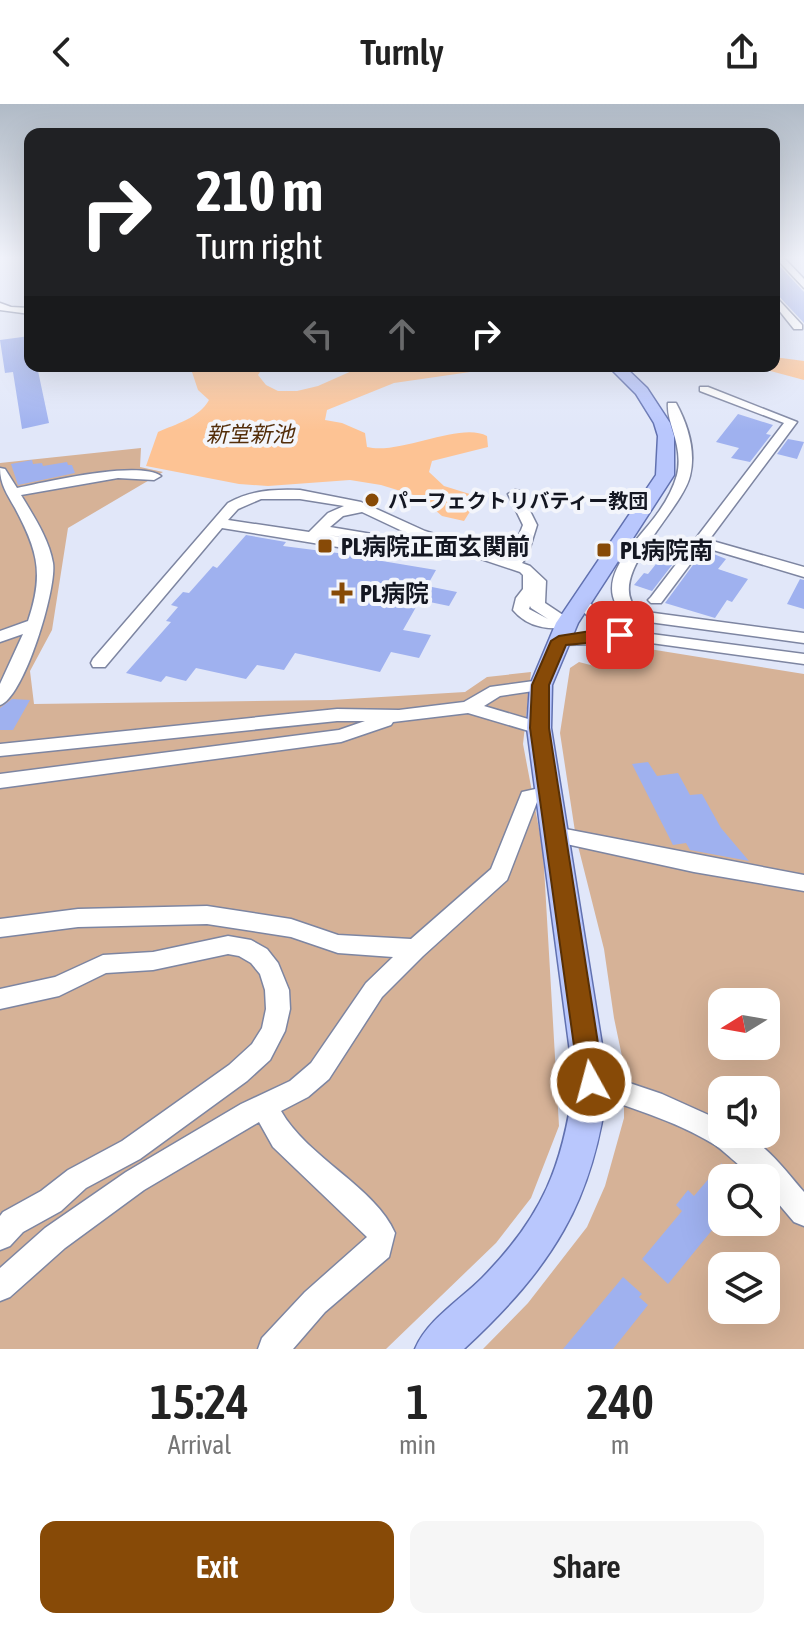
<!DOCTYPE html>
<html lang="en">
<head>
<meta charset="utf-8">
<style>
  :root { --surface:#fff; --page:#f6f6f6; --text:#222; --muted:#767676; --accent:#874a07 }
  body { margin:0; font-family:"Asap Condensed","Noto Sans JP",sans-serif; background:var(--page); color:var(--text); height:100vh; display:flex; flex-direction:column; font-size:30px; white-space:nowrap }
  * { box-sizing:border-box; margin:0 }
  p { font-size:26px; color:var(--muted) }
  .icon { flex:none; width:44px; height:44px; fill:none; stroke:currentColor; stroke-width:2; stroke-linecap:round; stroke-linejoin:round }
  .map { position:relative; height:1245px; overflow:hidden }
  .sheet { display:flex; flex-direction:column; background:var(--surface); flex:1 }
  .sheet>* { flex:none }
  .top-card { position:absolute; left:24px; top:24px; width:756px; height:244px; border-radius:16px; box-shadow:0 8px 32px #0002; background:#202124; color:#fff; overflow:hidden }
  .needle { width:52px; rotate:259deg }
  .controls { position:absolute; left:708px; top:884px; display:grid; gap:16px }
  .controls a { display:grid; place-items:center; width:72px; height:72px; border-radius:16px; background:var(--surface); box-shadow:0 8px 32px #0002; font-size:40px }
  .pin { position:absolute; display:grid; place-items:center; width:68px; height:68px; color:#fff; margin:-34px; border-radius:16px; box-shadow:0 4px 12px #0006 }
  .me { position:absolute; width:88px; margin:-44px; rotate:353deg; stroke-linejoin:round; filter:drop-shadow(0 0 6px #0008) }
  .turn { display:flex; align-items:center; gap:28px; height:168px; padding:0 40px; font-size:36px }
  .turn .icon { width:104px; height:104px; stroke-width:2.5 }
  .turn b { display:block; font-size:56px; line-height:68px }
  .lanes { display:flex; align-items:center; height:76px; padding:0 40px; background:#0003; justify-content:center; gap:40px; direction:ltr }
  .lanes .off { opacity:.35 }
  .eta { display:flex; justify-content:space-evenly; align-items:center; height:136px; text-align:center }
  .eta b { font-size:48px; font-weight:600; line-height:56px }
  .primary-button { display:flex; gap:16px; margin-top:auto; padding:16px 40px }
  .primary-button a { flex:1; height:92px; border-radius:16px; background:var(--accent); color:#fff; font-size:32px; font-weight:600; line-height:92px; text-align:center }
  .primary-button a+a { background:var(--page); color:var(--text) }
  header { display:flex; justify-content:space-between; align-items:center; height:104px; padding:0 40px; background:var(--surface); font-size:36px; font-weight:600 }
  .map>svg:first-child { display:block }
</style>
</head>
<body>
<header><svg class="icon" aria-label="back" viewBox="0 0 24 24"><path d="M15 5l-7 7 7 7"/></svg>Turnly<svg class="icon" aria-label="share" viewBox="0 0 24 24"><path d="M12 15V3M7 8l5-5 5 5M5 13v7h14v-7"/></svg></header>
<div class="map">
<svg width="804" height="1245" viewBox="0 0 804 1245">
  <rect width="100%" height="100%" fill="#e1e7f9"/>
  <path fill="#d6b297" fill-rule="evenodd" d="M141,344L140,363L163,368L68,424L52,526L30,567L34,600L331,596L465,588L487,573L531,568L523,640L543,746L559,1022L531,1094L496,1139L386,1245H0V359Z
    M643,544L804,570V1245H483L528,1199L587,1123L605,1082L624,1014V962L614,914L604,845L576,734L560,629L570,564L579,558L598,563L641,560ZM722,898H766V942H722ZM722,986H766V1030H722ZM722,1074H766V1118H722ZM722,1162H766V1206H722Z"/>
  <path fill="#fdc394" d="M774,253L804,257V276L752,262H774Z
    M190,262H264L258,271L266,281L278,287H297L318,282L363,262H511L394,279L327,306L325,316L342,319L365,329L367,343C401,351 461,317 487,332L488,343L432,357L429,368L444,382L473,391L474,401L464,417L442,412L420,393L381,381L350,376L268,382L239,380L146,362L158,328C176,320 199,314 209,296L198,286Z"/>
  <path fill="#9fb1ef" d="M774,156L804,188V219L774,187Z
    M30,232V262H37L49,319L22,325L13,268L5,269L0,236Z
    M738,310L773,321L766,330L771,331L750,358L731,354L739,344L716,338Z
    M788,335L804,338L797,355L777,350Z
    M32,356L33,360L42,359L43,362L67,358L68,361H72L75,369L18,381L11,360Z
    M246,431L286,438L283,442L361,452L365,450L374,452L376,456L436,466L427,482L457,488L449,502L420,496L403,526L431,531L419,554L391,548L380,568L295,549L284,566L257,561L246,575L196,564L186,577L166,572L161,578L126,569L171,518L166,517L178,503L171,501L183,488L189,489L213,462L217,464Z
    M676,435L689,439L652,487L634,481L644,469L648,470Z
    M704,446L726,455L718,465L748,475L732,498L727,496L715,514L665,499Z
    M800,475L804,476V505L787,500Z
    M12,595L30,596L13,626H0V604Z
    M648,658L657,672L678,669L690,691L702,690L721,724L749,757L690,746L686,739L673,741L632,660Z
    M722,1059V1114L668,1180L642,1155L682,1107L676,1101L688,1086L694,1092Z
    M623,1173L642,1190L639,1193L648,1201L613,1245H563Z"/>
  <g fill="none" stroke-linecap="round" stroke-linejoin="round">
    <g stroke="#7d85a1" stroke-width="3">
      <path id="minor" d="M774,152H782L804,175V184Z
        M774,191L802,221V225H794L774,200Z
        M0,199L11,203L30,204V210L0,206Z
        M700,283H708L797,318L709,436L804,463V473L703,443L661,499H651L648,496L651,493L784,319L700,287Z
        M668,299H676C688,321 696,348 690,372C681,409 601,475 639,507L804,529V539L634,516C625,513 620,508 616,500C599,469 641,433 657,410C666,398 673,385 677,371C684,341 666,320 668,299Z
        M0,364L5,365L17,384C46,378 138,356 161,372L154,376L118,374L21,391C33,411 49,435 53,459C57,484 24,594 0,601V580L23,530L0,538V527L28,517C44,470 38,447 15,404C7,390 0,380 0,364Z
        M300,386L361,398L425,427L510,454L523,421L508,390L515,386L520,387L537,421L527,453L522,459L530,462L546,477L545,499L575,519L573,522C551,527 528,524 513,506L516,494L523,485V471L520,468L415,433L362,408L343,412L330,423L396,434L405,443L387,451L222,424L105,563H93L91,559L93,555L228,399C251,386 274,385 300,386ZM261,395H300L344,402L328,409L309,428L228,416L238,405ZM329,431L387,441L388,442H386ZM530,502L531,504L548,515L529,505Z
        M580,492L607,512L635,523L636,528L804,550V560L651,539L553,541L551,537L559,532L619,528L595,518L574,500L572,497L574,494Z
        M541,576L550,581L547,585L500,592L484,602L545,620L548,624L539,630L468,609L393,618L391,621L341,638L0,684V670L339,626L365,617H337L0,652V640L337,605L399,606L464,598L490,583Z
        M549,682L556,684L559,689L556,694L537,698L507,776L423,852L382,893L329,975L308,993L281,1007C307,1053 376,1084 395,1129L389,1153L325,1208L293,1245H258L262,1234L305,1188L367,1133L273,1043L259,1018L144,1086L65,1144L10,1193L0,1197V1164L45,1124L126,1068L241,1000L290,977L311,959L366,879L393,853L338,849L291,833L207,820L78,823L0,833V815L78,805L207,802L291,815L338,831L411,835L491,765L522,688Z
        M555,723L804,771V787L694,768L548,736L545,731L548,726Z
        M228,832L251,836L267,845L278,859L289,886L290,905L285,927L270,956L247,977L140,1055L86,1084L61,1107L23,1128L10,1142L0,1146V1112L3,1108L41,1087L68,1066L122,1037L229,961L252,940L262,924L266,905L265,886L260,870L251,859L239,852L228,850L153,866L106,869L59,892L0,905V885L55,873L103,851L153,848Z
        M591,966L662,990L722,1017V1030C728,1030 736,1029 742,1030C763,1036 790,1072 804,1088V1122L794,1118L766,1085V1074C748,1074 730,1051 715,1041C673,1015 628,1004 582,986L579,978L582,970Z"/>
    </g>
    <g stroke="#6171b0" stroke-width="3">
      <path id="major" d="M608,262H624L647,284L670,319L674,332V371L578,519L552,581L551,624L608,978C594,1099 552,1163 464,1245H415C427,1216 460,1196 482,1174C543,1112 563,1062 574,978L527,624L530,581L556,519L656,371L658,332L654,319L636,290Z"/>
    </g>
    <use href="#minor" fill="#fff" fill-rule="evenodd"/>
    <use href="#major" fill="#b9c7fd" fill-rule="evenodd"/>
  </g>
  <linearGradient id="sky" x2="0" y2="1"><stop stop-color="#b0bac6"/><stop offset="0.47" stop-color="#f2f4fc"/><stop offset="1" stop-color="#f2f4fc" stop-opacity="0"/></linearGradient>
  <rect width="804" height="326" fill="url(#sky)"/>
  <path fill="#874a07" stroke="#583005" stroke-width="2" d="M597,526H620L628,531L620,536L566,541L549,581V624L604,978L600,986L591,989L583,986L579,978L530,624L532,581L551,537L559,532Z"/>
  <g fill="#874a07" stroke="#f3f5fb" stroke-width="3">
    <circle cx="372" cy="396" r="8"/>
    <rect x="317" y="434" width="16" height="16" rx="4"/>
    <rect x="596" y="438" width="16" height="16" rx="4"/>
    <path d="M338 477h8v8h8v8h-8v8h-8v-8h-8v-8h8z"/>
  </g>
  <g text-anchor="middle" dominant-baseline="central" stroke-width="8" stroke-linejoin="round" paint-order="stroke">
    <g font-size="20" font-weight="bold" fill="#141722" stroke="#f3f5fb" text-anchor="start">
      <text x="388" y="396">パーフェクト リバティー教団</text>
    </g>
    <g font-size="22" font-style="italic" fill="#532d09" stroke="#f3f5fb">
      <text x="250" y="330">新堂新池</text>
    </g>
    <g font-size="24" font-weight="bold" fill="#141722" stroke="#f3f5fb" text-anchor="start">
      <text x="341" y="442">PL病院正面玄関前</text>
      <text x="620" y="446">PL病院南</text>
      <text x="360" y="489">PL病院</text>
    </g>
  </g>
</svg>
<div class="controls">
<a><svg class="needle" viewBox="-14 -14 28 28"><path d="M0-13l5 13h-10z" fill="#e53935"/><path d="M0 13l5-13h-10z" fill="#767676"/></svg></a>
<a><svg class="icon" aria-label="sound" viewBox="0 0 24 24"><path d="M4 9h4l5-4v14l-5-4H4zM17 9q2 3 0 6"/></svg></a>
<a><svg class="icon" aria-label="search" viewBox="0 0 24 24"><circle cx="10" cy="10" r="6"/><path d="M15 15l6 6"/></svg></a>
<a><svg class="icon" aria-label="layers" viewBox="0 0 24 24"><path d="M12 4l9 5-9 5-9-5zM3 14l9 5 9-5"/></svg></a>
</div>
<div class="pin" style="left:620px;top:531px;background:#d93025"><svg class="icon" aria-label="arrive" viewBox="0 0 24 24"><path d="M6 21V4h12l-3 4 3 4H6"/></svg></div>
<svg class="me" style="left:591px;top:978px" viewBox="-20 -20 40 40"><circle r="17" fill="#874a07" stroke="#fff" stroke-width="3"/><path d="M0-11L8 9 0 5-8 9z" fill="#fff"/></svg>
<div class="top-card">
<div class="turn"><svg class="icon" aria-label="right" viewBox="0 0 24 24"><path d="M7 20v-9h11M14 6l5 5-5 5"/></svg><div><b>210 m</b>Turn right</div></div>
<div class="lanes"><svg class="icon off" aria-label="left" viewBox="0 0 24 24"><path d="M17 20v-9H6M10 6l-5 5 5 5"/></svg><svg class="icon off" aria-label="ahead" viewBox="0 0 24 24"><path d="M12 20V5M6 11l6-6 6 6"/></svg><svg class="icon" aria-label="right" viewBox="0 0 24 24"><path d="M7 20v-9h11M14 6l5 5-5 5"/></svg></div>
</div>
</div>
<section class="sheet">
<div class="eta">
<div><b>15:24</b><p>Arrival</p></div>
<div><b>1</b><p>min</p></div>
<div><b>240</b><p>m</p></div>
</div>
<div class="primary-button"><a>Exit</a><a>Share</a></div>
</section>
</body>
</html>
